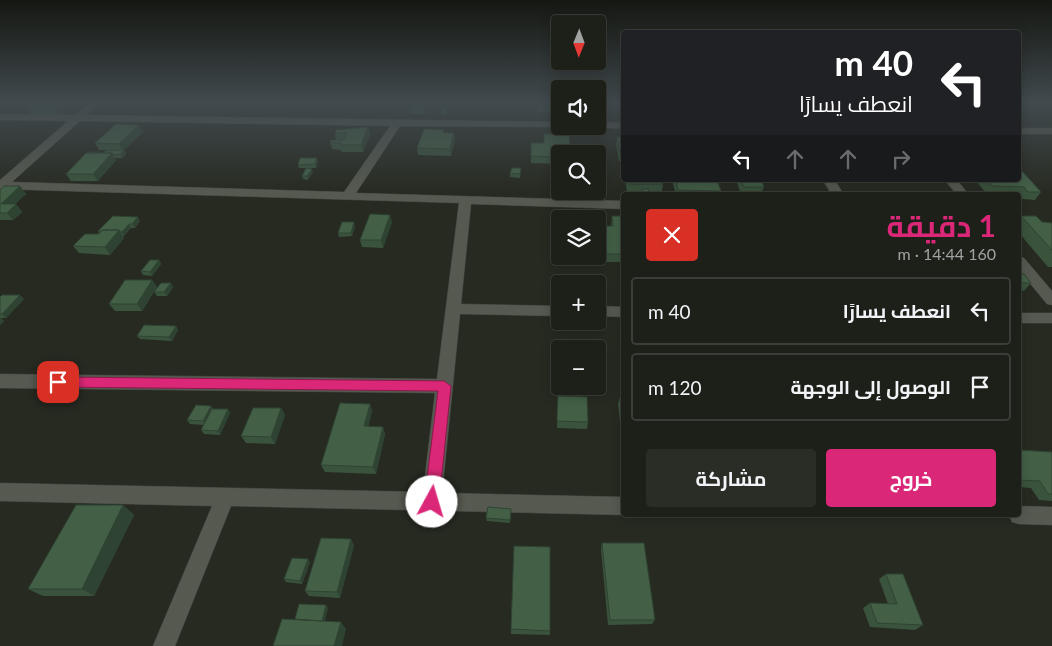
<!DOCTYPE html>
<html lang="ar">
<head>
<meta charset="utf-8">
<style>
  :root { --surface:#1d2019; --page:#2a2d26; --text:#f1f3f6; --muted:#a0a3a2; --line:#3b3e38; --accent:#db2777 }
  body { margin:0; font-family:Lato,Cairo,sans-serif; background:var(--page); color:var(--text); direction:rtl; height:100vh; display:flex; flex-direction:column; font-size:19px; white-space:nowrap }
  * { box-sizing:border-box; margin:0 }
  p { font-size:16px; color:var(--muted) }
  .icon { flex:none; width:28px; height:28px; fill:none; stroke:currentColor; stroke-width:2; stroke-linecap:round; stroke-linejoin:round }
  .map { position:relative; flex:1; overflow:hidden; direction:ltr }
  .sheet { position:absolute; left:621px; top:192px; width:400px; height:325px; display:flex; flex-direction:column; background:var(--surface); border-radius:5px; box-shadow:0 2px 12px #0003,0 0 0 1px var(--line); direction:rtl }
  .sheet>* { flex:none }
  .guide { position:absolute; left:621px; top:30px; width:400px; height:152px; border-radius:5px; box-shadow:0 2px 12px #0003,0 0 0 1px var(--line); direction:rtl; background:#202124; color:#fff; overflow:hidden }
  .needle { width:32px; rotate:181deg }
  .tools { position:absolute; left:551px; top:15px; display:grid; gap:10px }
  .tools a { display:grid; place-items:center; width:55px; height:55px; border-radius:5px; background:var(--surface); box-shadow:0 2px 12px #0003,0 0 0 1px var(--line); font-size:25px }
  .pin { position:absolute; display:grid; place-items:center; width:42px; height:42px; color:#fff; margin:-21px; border-radius:10px; box-shadow:0 2px 8px #0006 }
  .me { position:absolute; width:55px; margin:-28px; rotate:6deg; stroke-linejoin:round; filter:drop-shadow(0 0 4px #0008) }
  .turn { display:flex; align-items:center; gap:18px; height:105px; padding:0 25px; font-size:22px }
  .turn .icon { width:65px; height:65px; stroke-width:2.5 }
  .turn b { display:block; font-size:35px; line-height:42px }
  .lanes { display:flex; align-items:center; height:48px; padding:0 25px; background:#0003; justify-content:center; gap:25px; direction:ltr }
  .lanes .off { opacity:.35 }
  .round { display:grid; place-items:center; flex:none; width:52px; height:52px; border-radius:5px; background:var(--page) }
  .headline { display:flex; align-items:center; justify-content:space-between; height:85px; padding:0 25px }
  h1 { font-size:30px; font-weight:700; line-height:38px; color:var(--accent) }
  .button { display:flex; gap:10px; margin-top:auto; padding:10px 25px }
  .button a { flex:1; height:58px; border-radius:5px; background:var(--accent); color:#fff; font-size:20px; font-weight:700; line-height:58px; text-align:center }
  .button a+a { background:var(--page); color:var(--text) }
  ul { padding:0; list-style:none }
  li { display:flex; align-items:center; gap:15px; height:68px; margin:0 10px 8px; padding:0 15px; border:2px solid var(--line); border-radius:5px }
  li div { flex:1 }
  li b { display:block; font-size:19px }
  li em { font-style:normal }
  .map>svg:first-child { display:block }
</style>
</head>
<body>
<div class="map">
<svg width="1052" height="646" viewBox="0 0 1052 646">
  <rect width="100%" height="100%" fill="#272a21"/>
  <g fill="none" stroke-linecap="round" stroke-linejoin="round">
    <g stroke="#42453e" stroke-width="1">
      <path id="minor" d="M90,103H100L87,115L560,122V126L564,127L400,126L356,193L624,201V209L471,204L461,304L560,306V316L460,314L442,493L624,497L625,515L231,506L175,646H153L212,506L0,501V483L423,492L435,393L0,388V374L437,379L459,203L0,189V180L68,121L0,120V114L75,115ZM80,121L390,126L344,192L12,182Z
        M598,122L624,123V129L594,127L598,126Z
        M1019,128H1052V134H1019Z
        M823,180H835L844,195H832Z
        M945,180H957L969,195H957Z
        M1019,257L1024,258L1052,291V305L1047,304L1019,270Z
        M598,306L624,307V317L598,316Z
        M1019,313H1052V323H1019Z
        M1019,506L1052,507V525L1019,524L1012,522L1009,515H1019Z"/>
    </g>
    <use href="#minor" fill="#565950" fill-rule="evenodd"/>
  </g>
  <path fill="#3a533d" d="M75,103L60,115H31L26,108Z
    M411,103H444V104H426L425,114H411L410,107Z
    M531,103H560V112H538V107H532Z
    M440,112H448L446,115H441Z
    M368,127L370,134L363,152H342L341,150L332,149L330,142L336,140L335,133Z
    M444,130V133L455,140L451,156L418,155L417,148Z
    M143,132L124,150L126,154L122,158H115L116,160L98,181H71L66,174L100,153H103L108,150H99L95,143Z
    M617,137H624V161H619L616,144Z
    M531,143L560,154V164L531,163Z
    M318,161L316,168H299L298,165Z
    M521,168L520,178L510,177V173Z
    M313,172L308,180L303,179L302,176Z
    M625,180H662L663,184L662,191H648L650,195H642L641,191H627Z
    M672,180H717L721,191L720,195H676Z
    M736,180H761L764,187L761,194H741Z
    M975,180H1019L1041,192L1035,200L1023,199L1018,194H987Z
    M20,186L26,194L15,204H16L22,212L13,220H0V190Z
    M612,216L624,235V262H581L580,256H598V226H611Z
    M1021,216L1042,222L1052,223V267H1048L1019,233V218Z
    M140,221L135,228H131L124,236H123L124,238L110,255L79,253L73,246L99,234L98,231Z
    M392,222L383,248L362,247L360,240Z
    M355,226L352,236L339,237L338,233Z
    M159,260L161,264L152,276L143,275L141,271Z
    M1019,274L1031,283L1024,291L1019,290Z
    M152,280L157,287L142,311H115L109,304Z
    M173,287L167,296H157L154,292Z
    M0,297L24,299L6,318H1L4,321L0,325Z
    M176,326L178,330L172,341L140,339L137,336Z
    M558,396L588,422L587,429L557,428Z
    M620,397H624V461L618,404Z
    M370,404L372,411L368,427H383L385,434L376,474L325,472L321,465Z
    M211,406L213,409H228L230,413L220,435L204,434L201,430L204,425L190,424L187,420Z
    M281,408L285,415L275,444L246,443L241,436Z
    M1019,450L1052,452V501L1039,500L1031,488L1019,487Z
    M123,505L134,515L94,596H43L28,589Z
    M511,512L510,523L487,521L486,518Z
    M602,543L655,620L652,624L608,625L601,549Z
    M354,545L340,598L309,596L305,591Z
    M310,562L302,584L286,582L284,579Z
    M886,574L923,625L915,630L870,627L863,608L870,603L888,604L879,579Z
    M511,629L550,631V635L511,634Z"/>
  <path fill="#2f4332" d="M63,103H75L60,115L56,109Z
    M424,103H426V104L425,114L424,107Z
    M139,125L143,132L124,150L126,154L122,158L120,154L123,151L119,144Z
    M368,127L370,134L363,152L361,145Z
    M454,133L455,140L451,156L450,149Z
    M112,153L116,160L98,181L93,174Z
    M317,158L318,161L316,168L315,164Z
    M312,169L313,172L308,180L307,176Z
    M20,186L26,194L7,211L1,204Z
    M16,204L22,212L13,220L7,213Z
    M390,215L392,222L383,248L381,240Z
    M138,217L140,221L135,228L132,224Z
    M354,222L355,226L352,236L351,233Z
    M129,224L131,228L124,236L122,232Z
    M119,230L124,238L110,255L105,247Z
    M159,260L161,264L152,276L150,272Z
    M152,280L157,287L142,311L137,304Z
    M171,283L173,287L167,296L164,292Z
    M20,295L24,299L6,318L2,314Z
    M0,317L4,321L0,325Z
    M176,326L178,330L172,341L169,337Z
    M370,404L372,411L366,433L364,426Z
    M211,406L214,410L206,425L203,421Z
    M281,408L285,415L275,444L271,437Z
    M228,409L230,413L220,435L218,431Z
    M383,427L385,434L376,474L373,467Z
    M123,505L134,515L94,596L82,589Z
    M351,539L354,545L340,598L337,592Z
    M308,559L310,562L302,584L300,581Z
    M326,605L328,608L324,625L322,622Z
    M341,622L346,629L342,646H334Z"/>
  <path fill="#436047" stroke="#2f4332" d="M33,103H63L56,109L26,108Z
    M411,103H424V107H410Z
    M538,103H560V105H538Z
    M442,108H447L446,112H440Z
    M116,124L139,125L119,144L95,143Z
    M368,127L361,145H340L341,143L330,142L331,140H344L347,133H335L336,130Z
    M424,129L444,130L443,133H454L450,149L417,148Z
    M555,130H569L570,154H560V157L531,156V143H544V134H555Z
    M617,137H624V154H620Z
    M124,150L120,154L113,155L112,153H103L105,151Z
    M89,152H99L98,153H87Z
    M86,153H112L93,174H66Z
    M300,158H317L315,164L298,165Z
    M306,168L312,169L307,176H302Z
    M512,168H521L520,174L510,173Z
    M1019,171L1023,172L1041,192H1028L1024,187L992,186L987,180H1019Z
    M628,180H662L663,184H628Z
    M676,180H717L721,191L678,190Z
    M741,180H761L764,187H744Z
    M4,186H20L1,204H16L7,213H0V190Z
    M642,189H648L650,195H643Z
    M370,214L390,215L381,240H360Z
    M113,216L138,217L132,224H129L122,232H120L119,230H103L101,231H98Z
    M593,216L594,219H580V217Z
    M612,216H620L624,235V254H598V226H613Z
    M1021,216H1036L1042,222L1052,223V250Z
    M342,222H354L351,233H338Z
    M103,230H119L105,247L73,246L85,234H99Z
    M150,260H159L150,272L141,271Z
    M1019,274H1024L1031,283H1019Z
    M125,280H152L137,304H109Z
    M161,283H171L164,292H154Z
    M2,295H20L2,314H0V297Z
    M144,325L176,326L169,337L137,336Z
    M558,396L587,397L588,422L557,421Z
    M620,397H624V437Z
    M340,403L370,404L364,426L383,427L373,467L321,465Z
    M196,405L211,406L203,421L187,420Z
    M253,408H281L271,437L241,436Z
    M212,409H228L218,431L201,430Z
    M1019,450L1052,452V494H1048L1040,481L1019,480Z
    M76,505H123L82,589H28Z
    M488,507L511,509L510,520L486,518Z
    M321,538L351,539L337,592L305,591Z
    M602,543H644L655,620H610Z
    M514,546L550,547V631L511,629Z
    M292,558L308,559L300,581L284,579Z
    M886,574H903L923,625L877,623L870,603L897,604Z
    M299,604L326,605L322,621L295,619Z
    M282,619L341,622L334,646H273Z"/>
  <linearGradient id="sky" x2="0" y2="1"><stop stop-color="#151712"/><stop offset="0.53" stop-color="#414a4e"/><stop offset="1" stop-color="#414a4e" stop-opacity="0"/></linearGradient>
  <rect width="1052" height="193" fill="url(#sky)"/>
  <path fill="#db2777" stroke="#8e194d" d="M58,377L444,381L451,386L439,502L437,507L432,509L426,507L424,502L438,391L58,387L52,382Z"/>
</svg>
<div class="tools">
<a><svg class="needle" viewBox="-14 -14 28 28"><path d="M0-13l5 13h-10z" fill="#e53935"/><path d="M0 13l5-13h-10z" fill="#a0a3a2"/></svg></a>
<a><svg class="icon" aria-label="sound" viewBox="0 0 24 24"><path d="M4 9h4l5-4v14l-5-4H4zM17 9q2 3 0 6"/></svg></a>
<a><svg class="icon" aria-label="search" viewBox="0 0 24 24"><circle cx="10" cy="10" r="6"/><path d="M15 15l6 6"/></svg></a>
<a><svg class="icon" aria-label="layers" viewBox="0 0 24 24"><path d="M12 4l9 5-9 5-9-5zM3 14l9 5 9-5"/></svg></a>
<a>+</a>
<a>−</a>
</div>
<div class="pin" style="left:58px;top:382px;background:#d93025"><svg class="icon" aria-label="arrive" viewBox="0 0 24 24"><path d="M6 21V4h12l-3 4 3 4H6"/></svg></div>
<svg class="me" style="left:432px;top:502px" viewBox="-20 -20 40 40"><circle r="19" fill="#fff"/><path d="M0-13L10 11 0 6-10 11z" fill="#db2777"/></svg>
<div class="guide">
<div class="turn"><svg class="icon" aria-label="left" viewBox="0 0 24 24"><path d="M17 20v-9H6M10 6l-5 5 5 5"/></svg><div><b>40 m</b>انعطف يسارًا</div></div>
<div class="lanes"><svg class="icon" aria-label="left" viewBox="0 0 24 24"><path d="M17 20v-9H6M10 6l-5 5 5 5"/></svg><svg class="icon off" aria-label="ahead" viewBox="0 0 24 24"><path d="M12 20V5M6 11l6-6 6 6"/></svg><svg class="icon off" aria-label="ahead" viewBox="0 0 24 24"><path d="M12 20V5M6 11l6-6 6 6"/></svg><svg class="icon off" aria-label="right" viewBox="0 0 24 24"><path d="M7 20v-9h11M14 6l5 5-5 5"/></svg></div>
</div>
<section class="sheet">
<div class="headline"><div><h1>1 دقيقة</h1><p>160 m · 14:44</p></div><a class="round" style="background:#d93025;color:#fff"><svg class="icon" aria-label="close" viewBox="0 0 24 24"><path d="M6 6l12 12M18 6L6 18"/></svg></a></div>
<ul>
<li><svg class="icon" aria-label="left" viewBox="0 0 24 24"><path d="M17 20v-9H6M10 6l-5 5 5 5"/></svg><div><b>انعطف يسارًا</b></div><em>40 m</em></li>
<li><svg class="icon" aria-label="arrive" viewBox="0 0 24 24"><path d="M6 21V4h12l-3 4 3 4H6"/></svg><div><b>الوصول إلى الوجهة</b></div><em>120 m</em></li>
</ul>
<div class="button"><a>خروج</a><a>مشاركة</a></div>
</section>
</div>
</body>
</html>
